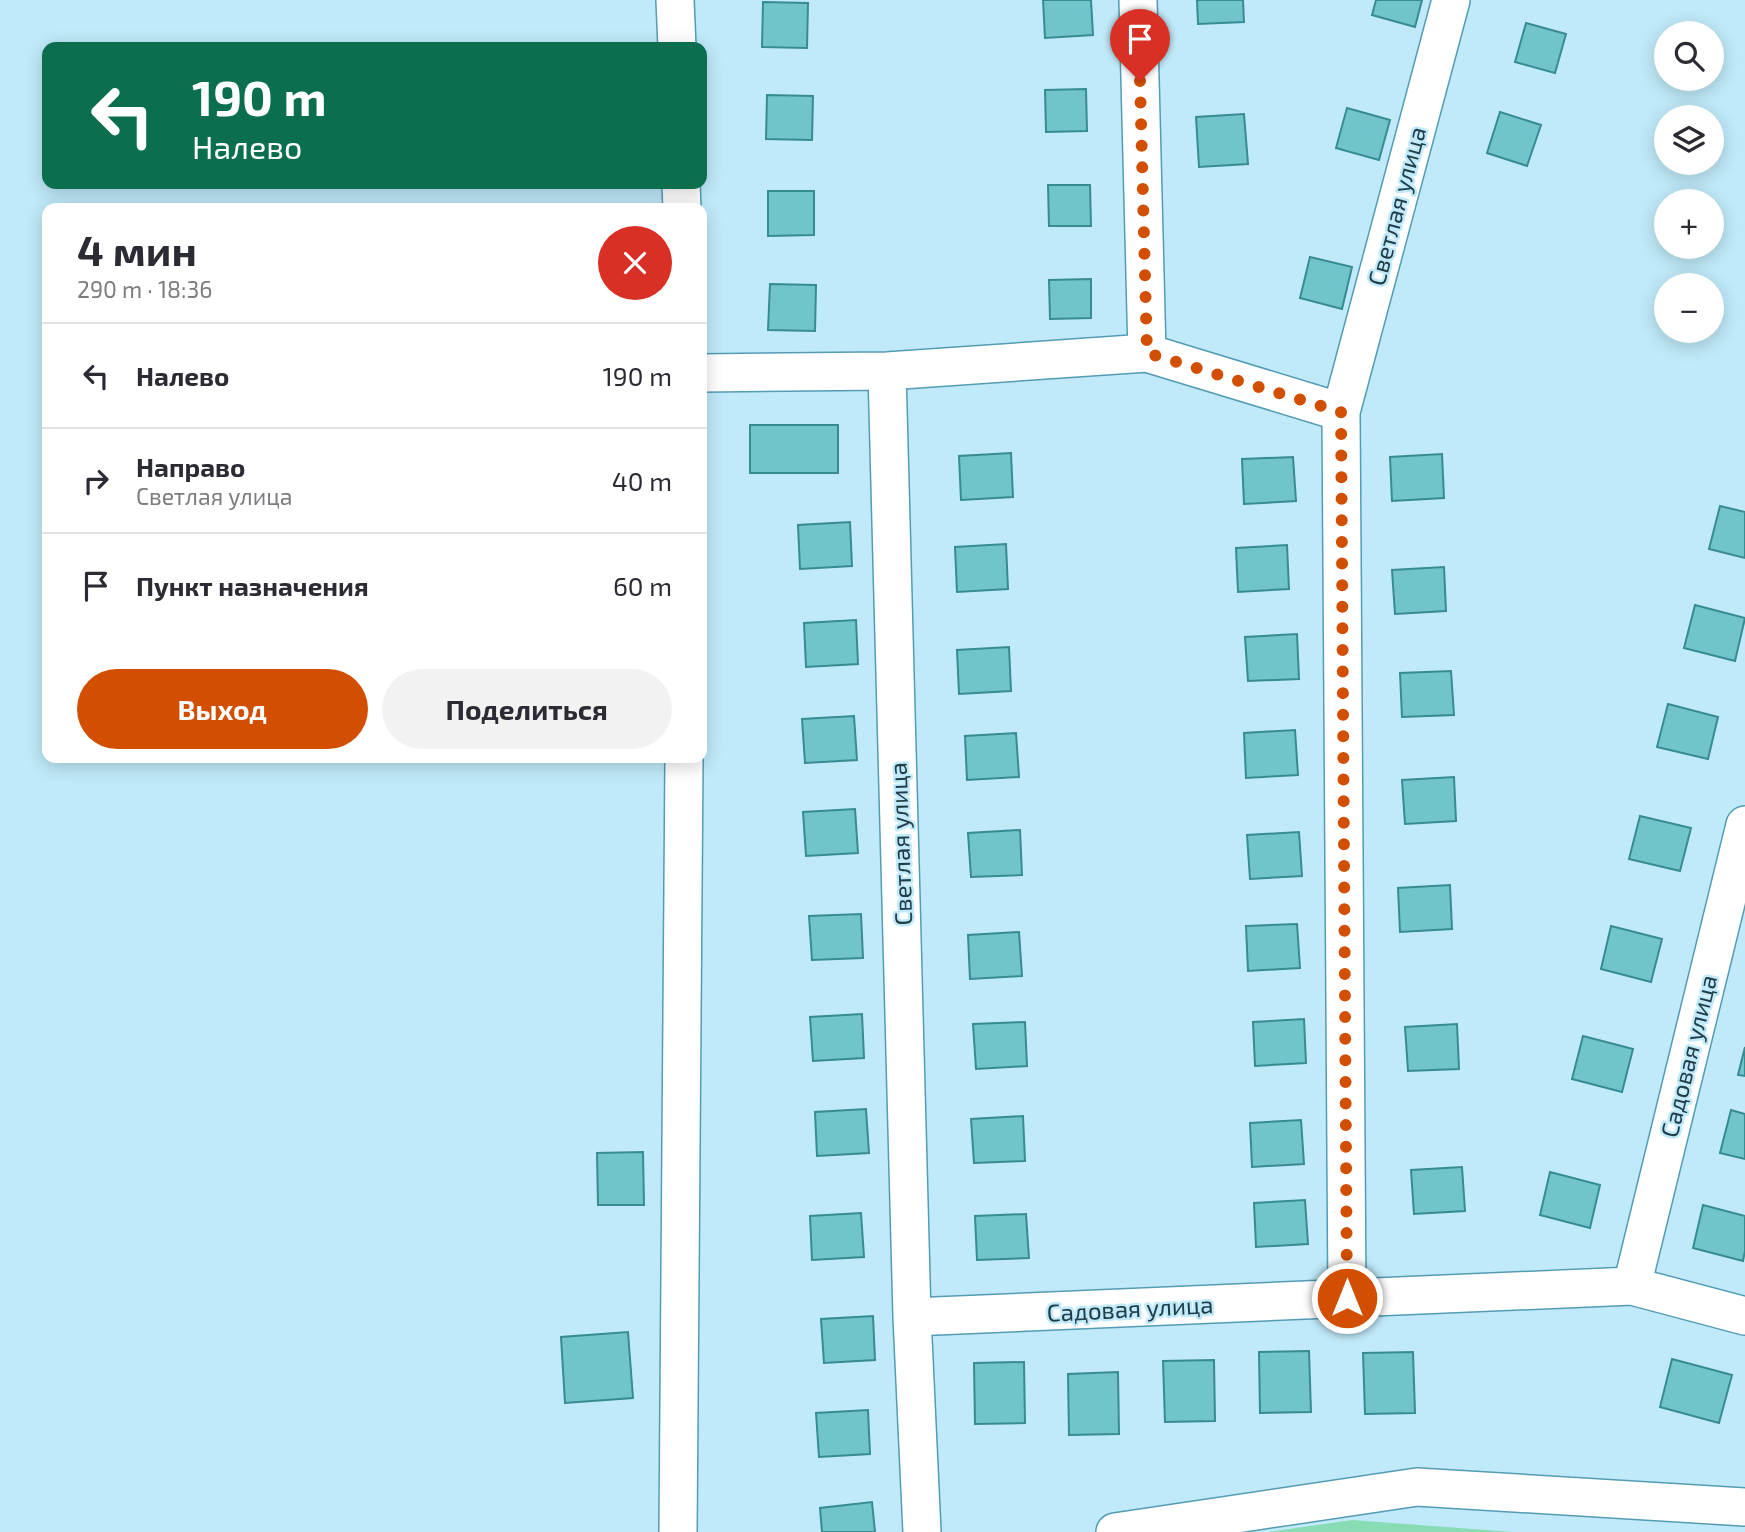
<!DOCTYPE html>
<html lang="ru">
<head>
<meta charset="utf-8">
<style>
  :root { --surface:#fff; --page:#f2f2f3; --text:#2b2b33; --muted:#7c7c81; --line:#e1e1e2; --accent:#d24e00 }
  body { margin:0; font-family:"Exo 2",sans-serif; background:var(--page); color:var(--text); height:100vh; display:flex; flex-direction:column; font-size:26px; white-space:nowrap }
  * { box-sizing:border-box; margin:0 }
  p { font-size:23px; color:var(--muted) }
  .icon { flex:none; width:38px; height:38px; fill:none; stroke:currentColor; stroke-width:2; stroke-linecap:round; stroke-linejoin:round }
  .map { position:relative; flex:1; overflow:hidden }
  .drawer { position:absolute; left:42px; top:203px; width:665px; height:560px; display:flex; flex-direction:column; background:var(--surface); border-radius:14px; box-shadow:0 4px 18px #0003 }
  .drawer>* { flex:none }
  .top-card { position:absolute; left:42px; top:42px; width:665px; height:147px; border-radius:14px; box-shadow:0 4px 18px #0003; background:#0b6e4f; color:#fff; overflow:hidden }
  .controls { position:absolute; left:1654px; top:21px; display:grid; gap:14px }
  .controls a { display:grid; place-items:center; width:70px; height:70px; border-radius:50%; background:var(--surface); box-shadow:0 4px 18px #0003; font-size:35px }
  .pin { position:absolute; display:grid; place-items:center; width:60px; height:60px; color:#fff; margin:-72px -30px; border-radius:50% 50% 50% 0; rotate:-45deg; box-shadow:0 0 7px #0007 }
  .pin .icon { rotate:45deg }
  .me { position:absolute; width:77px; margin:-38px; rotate:0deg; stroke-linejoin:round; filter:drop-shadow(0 0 5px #0008) }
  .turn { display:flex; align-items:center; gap:24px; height:147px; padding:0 35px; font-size:32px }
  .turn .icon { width:91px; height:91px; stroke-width:2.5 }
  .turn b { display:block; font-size:49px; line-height:60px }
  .round { display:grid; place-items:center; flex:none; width:74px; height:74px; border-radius:37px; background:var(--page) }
  .headline { display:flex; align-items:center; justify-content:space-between; height:119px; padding:0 35px }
  h1 { font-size:42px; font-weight:700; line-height:52px }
  .cta { display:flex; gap:14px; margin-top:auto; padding:14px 35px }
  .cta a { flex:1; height:80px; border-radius:42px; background:var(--accent); color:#fff; font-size:28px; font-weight:700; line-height:80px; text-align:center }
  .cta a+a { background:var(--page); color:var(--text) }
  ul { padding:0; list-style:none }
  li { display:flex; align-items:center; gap:21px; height:105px; padding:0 35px; border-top:2px solid var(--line) }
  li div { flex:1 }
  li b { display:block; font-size:26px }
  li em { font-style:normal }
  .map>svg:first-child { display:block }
</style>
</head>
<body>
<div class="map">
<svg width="1745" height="1532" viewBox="0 0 1745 1532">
  <rect width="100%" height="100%" fill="#c0eaf9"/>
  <path fill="#88dcb3" d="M1352,1520L1513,1532H1268Z"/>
  <path fill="#72c4cb" stroke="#378c92" stroke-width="2" d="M1043,0H1091L1093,35L1045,38Z
    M1197,0H1243L1244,22L1198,24Z
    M1376,0H1422L1415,27L1372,15Z
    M763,2L808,3L807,48L762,47Z
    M1526,23L1566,34L1555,73L1515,62Z
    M1086,89L1087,131L1046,132L1045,90Z
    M767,95L813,96L812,140L766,139Z
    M1347,108L1390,120L1379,160L1336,148Z
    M1500,112L1541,125L1527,166L1487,153Z
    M1244,114L1248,164L1199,167L1196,117Z
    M1048,185H1090L1091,226H1049Z
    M768,191H814V235L768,236Z
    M1310,257L1352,267L1342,309L1300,298Z
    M1091,279V318L1050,319L1049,280Z
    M770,284L816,285L815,331L768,330Z
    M750,425H838V473H750Z
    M1011,453L1013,497L961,500L959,456Z
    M1442,454L1444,498L1392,501L1390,457Z
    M1293,457L1296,501L1244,504L1242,459Z
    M1720,506L1745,512V558L1709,549Z
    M850,522L852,566L800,569L798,525Z
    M1006,544L1008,589L957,592L955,547Z
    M1287,545L1289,589L1238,592L1236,548Z
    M1444,567L1446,611L1395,614L1392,570Z
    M1695,605L1745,618L1735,661L1684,648Z
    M856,620L858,664L806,667L804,623Z
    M1297,634L1299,679L1248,681L1245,637Z
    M1009,647L1011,691L959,694L957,650Z
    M1451,671L1454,715L1402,717L1400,673Z
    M1668,704L1718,717L1708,759L1657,747Z
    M854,716L857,760L805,763L802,719Z
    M1295,730L1298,775L1246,778L1244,733Z
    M1016,733L1019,777L967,780L965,736Z
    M1454,777L1456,821L1405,824L1402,780Z
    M855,809L858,853L806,856L803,812Z
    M1640,816L1691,828L1680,871L1629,859Z
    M1020,830L1022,875L971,877L968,833Z
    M1299,832L1302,876L1250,879L1247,835Z
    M1450,885L1452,929L1400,932L1398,888Z
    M861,914L863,958L812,960L809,916Z
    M1297,924L1300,968L1248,971L1246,926Z
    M1611,926L1662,939L1651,982L1601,969Z
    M1019,932L1022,976L970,979L968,935Z
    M862,1014L864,1058L813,1061L810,1017Z
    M1304,1019L1306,1063L1255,1066L1253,1022Z
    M1025,1022L1027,1066L976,1069L973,1024Z
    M1457,1024L1459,1069L1408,1071L1405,1027Z
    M1583,1036L1633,1049L1622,1092L1572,1079Z
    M1745,1047V1076L1738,1075Z
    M866,1109L869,1153L817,1156L815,1112Z
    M1731,1110L1745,1114V1159L1720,1153Z
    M1023,1116L1025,1161L974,1163L971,1119Z
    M1301,1120L1304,1164L1252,1167L1250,1123Z
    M643,1152L644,1205H598L597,1153Z
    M1462,1167L1465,1211L1414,1214L1411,1170Z
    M1550,1172L1600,1185L1590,1228L1540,1215Z
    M1305,1200L1308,1244L1256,1247L1254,1203Z
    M1703,1205L1745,1216V1251L1743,1261L1693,1248Z
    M861,1213L864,1257L812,1260L810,1216Z
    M1026,1214L1029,1258L977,1260L975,1216Z
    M873,1316L875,1360L824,1363L821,1319Z
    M628,1332L633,1398L565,1403L561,1337Z
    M1309,1351L1311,1412L1260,1413L1259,1352Z
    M1413,1352L1415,1413L1365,1414L1363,1353Z
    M1672,1359L1732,1375L1719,1423L1660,1407Z
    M1214,1360L1215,1421L1165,1422L1163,1361Z
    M1024,1362L1025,1423L975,1424L974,1363Z
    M1118,1372L1119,1434L1069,1435L1068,1374Z
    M868,1410L870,1454L819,1457L816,1413Z
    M872,1502L875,1532H822L820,1508Z"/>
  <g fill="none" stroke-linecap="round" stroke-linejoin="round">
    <g stroke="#539cb4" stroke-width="40">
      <path id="minor" d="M675,0L677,47
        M1138,0L1147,353
        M681,184L682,208
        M887,371L912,1317L922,1532
        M702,373L887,371L1147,353L1341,412
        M1632,1286L1745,825
        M1347,1298L1341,412L1451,0
        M912,1317L1632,1286L1745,1316
        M678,1532L684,758
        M1115,1532L1417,1487L1745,1507"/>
    </g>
    <use href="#minor" stroke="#fff" stroke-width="37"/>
  </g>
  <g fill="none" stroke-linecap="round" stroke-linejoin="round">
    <path stroke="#d24e00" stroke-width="12" stroke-dasharray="0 21.6" d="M1140,81L1147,353L1341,412L1347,1298"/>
  </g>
  <g text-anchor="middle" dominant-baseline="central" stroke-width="5" stroke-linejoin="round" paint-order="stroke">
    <g font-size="24" fill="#203e49" stroke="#c0eaf9">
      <text transform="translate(1396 206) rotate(-75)">Светлая улица</text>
      <text transform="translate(900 844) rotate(-92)">Светлая улица</text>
      <text transform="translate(1688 1056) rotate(-76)">Садовая улица</text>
      <text transform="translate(1130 1308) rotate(-3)">Садовая улица</text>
    </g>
  </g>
</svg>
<div class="controls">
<a><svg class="icon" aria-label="search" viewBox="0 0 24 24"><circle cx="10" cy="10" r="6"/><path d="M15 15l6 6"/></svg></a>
<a><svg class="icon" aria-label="layers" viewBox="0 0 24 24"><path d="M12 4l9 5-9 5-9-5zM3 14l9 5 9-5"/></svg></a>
<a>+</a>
<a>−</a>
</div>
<div class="pin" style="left:1140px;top:81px;background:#d93025"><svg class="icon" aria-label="arrive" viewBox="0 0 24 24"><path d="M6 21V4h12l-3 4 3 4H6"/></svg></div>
<svg class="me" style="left:1347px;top:1298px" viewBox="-20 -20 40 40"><circle r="17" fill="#d24e00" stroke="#fff" stroke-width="3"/><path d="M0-11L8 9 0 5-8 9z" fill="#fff"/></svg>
<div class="top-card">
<div class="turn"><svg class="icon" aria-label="left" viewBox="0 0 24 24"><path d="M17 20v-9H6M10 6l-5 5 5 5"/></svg><div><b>190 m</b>Налево</div></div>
</div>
<section class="drawer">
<div class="headline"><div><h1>4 мин</h1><p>290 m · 18:36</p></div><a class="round" style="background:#d93025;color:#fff"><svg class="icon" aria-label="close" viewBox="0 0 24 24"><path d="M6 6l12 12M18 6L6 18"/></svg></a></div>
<ul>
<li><svg class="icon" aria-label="left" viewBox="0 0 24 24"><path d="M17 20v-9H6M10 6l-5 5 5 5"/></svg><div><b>Налево</b></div><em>190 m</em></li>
<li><svg class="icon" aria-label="right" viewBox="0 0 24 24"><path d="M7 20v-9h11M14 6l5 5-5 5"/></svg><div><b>Направо</b><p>Светлая улица</p></div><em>40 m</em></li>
<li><svg class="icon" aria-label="arrive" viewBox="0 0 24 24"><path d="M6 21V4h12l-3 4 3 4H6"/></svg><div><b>Пункт назначения</b></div><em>60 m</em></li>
</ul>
<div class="cta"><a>Выход</a><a>Поделиться</a></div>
</section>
</div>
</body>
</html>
